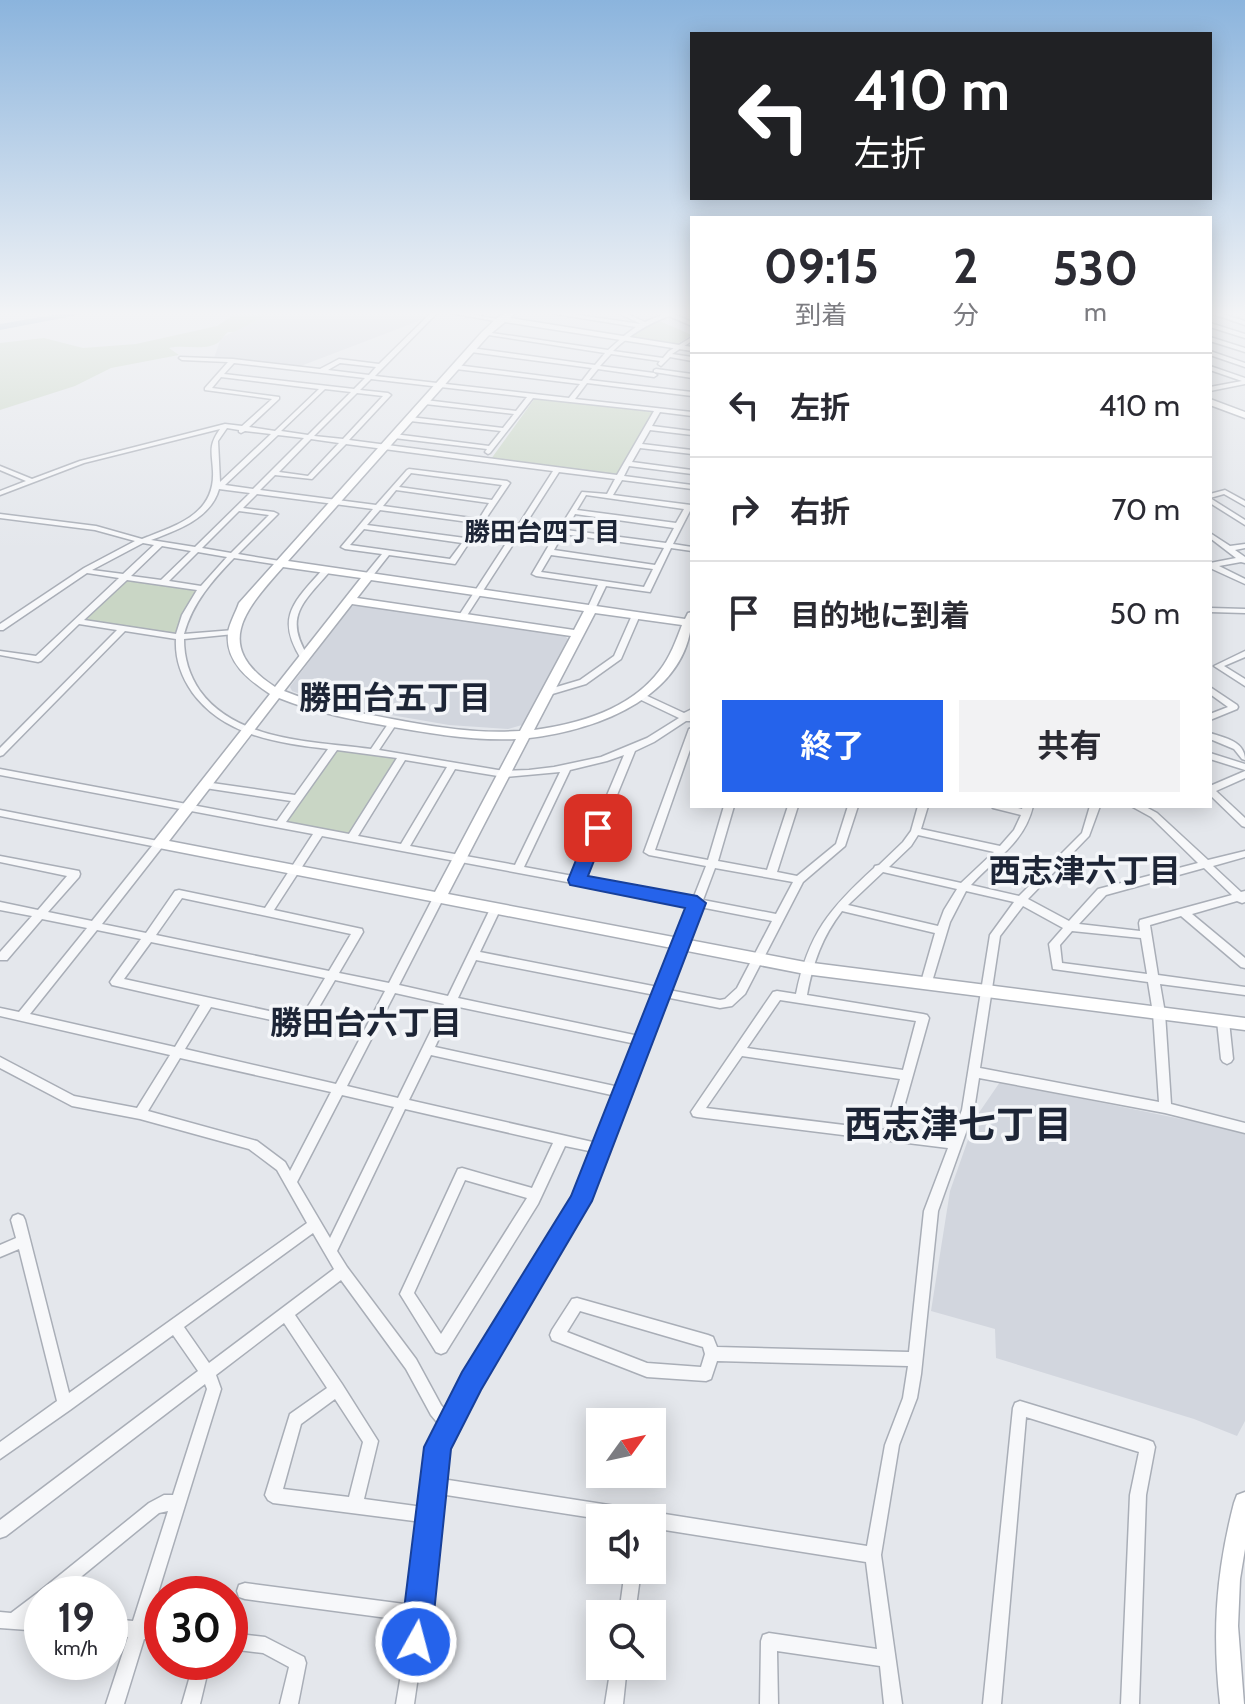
<!DOCTYPE html>
<html lang="ja">
<head>
<meta charset="utf-8">
<style>
  :root { --surface:#fff; --page:#f2f2f3; --text:#2b2b33; --muted:#7c7c81; --line:#e1e1e2; --accent:#2563eb }
  body { margin:0; font-family:Cabin,"Noto Sans JP",sans-serif; background:var(--page); color:var(--text); height:100vh; display:flex; flex-direction:column; font-size:30px; white-space:nowrap }
  * { box-sizing:border-box; margin:0 }
  p { font-size:26px; color:var(--muted) }
  .icon { flex:none; width:44px; height:44px; fill:none; stroke:currentColor; stroke-width:2; stroke-linecap:round; stroke-linejoin:round }
  .map { position:relative; flex:1; overflow:hidden }
  .details { position:absolute; left:690px; top:216px; width:522px; height:592px; display:flex; flex-direction:column; background:var(--surface); border-radius:0px; box-shadow:0 4px 20px #0003 }
  .details>* { flex:none }
  .hud { position:absolute; left:690px; top:32px; width:522px; height:168px; border-radius:0px; box-shadow:0 4px 20px #0003; background:#202124; color:#fff; overflow:hidden }
  .needle { width:52px; rotate:57deg }
  .controls { position:absolute; left:586px; top:1408px; display:grid; gap:16px }
  .controls a { display:grid; place-items:center; width:80px; height:80px; border-radius:0px; background:var(--surface); box-shadow:0 4px 20px #0003; font-size:40px }
  .speed { position:absolute; left:24px; top:1576px; display:flex; gap:16px; font-size:40px; font-weight:700; text-align:center }
  .speed>* { display:grid; place-content:center; width:104px; height:104px; border-radius:50%; background:var(--surface); box-shadow:0 4px 20px #0003; line-height:1 }
  .speed small { font-size:20px; font-weight:400 }
  .speed .limit { border:12px solid #d22; background:#fff; color:#111 }
  .pin { position:absolute; display:grid; place-items:center; width:68px; height:68px; color:#fff; margin:-34px; border-radius:16px; box-shadow:0 4px 12px #0006 }
  .me { position:absolute; width:88px; margin:-44px; rotate:7deg; stroke-linejoin:round; filter:drop-shadow(0 0 6px #0008) }
  .turn { display:flex; align-items:center; gap:28px; height:168px; padding:0 32px; font-size:36px }
  .turn .icon { width:104px; height:104px; stroke-width:2.5 }
  .turn b { display:block; font-size:56px; line-height:68px }
  .eta { display:flex; justify-content:space-evenly; align-items:center; height:136px; text-align:center }
  .eta b { font-size:48px; font-weight:700; line-height:56px }
  .primary-button { display:flex; gap:16px; margin-top:auto; padding:16px 32px }
  .primary-button a { flex:1; height:92px; border-radius:0px; background:var(--accent); color:#fff; font-size:32px; font-weight:700; line-height:92px; text-align:center }
  .primary-button a+a { background:var(--page); color:var(--text) }
  ul { padding:0; list-style:none }
  li { display:flex; align-items:center; gap:24px; height:104px; padding:0 32px; border-top:2px solid var(--line) }
  li div { flex:1 }
  li b { display:block; font-size:30px }
  li em { font-style:normal }
  .map>svg:first-child { display:block }
</style>
</head>
<body>
<div class="map">
<svg width="1245" height="1704" viewBox="0 0 1245 1704">
  <rect width="100%" height="100%" fill="#e4e7ec"/>
  <path fill="#d2d6de" d="M274,312H432L424,319L298,367L214,358L221,338Z
    M357,605L565,636L569,640L522,725L508,729L449,725L327,704L292,691L290,687L350,607Z
    M1000,1082L1245,1132V1421L1237,1436L1194,1419L996,1358L995,1329L931,1311L950,1191L976,1117Z"/>
  <path fill="#c9d6c5" d="M238,312H273L234,332H228C224,335 222,339 219,342C205,352 184,344 169,348L179,355L111,368L75,386L0,410V343L44,338L83,348L136,344L217,326Z
    M657,320L692,335L675,345L623,338Z
    M535,398L653,412L617,475L491,459Z
    M127,579L201,590L186,608L178,635L83,620Z
    M335,746L402,757L352,838L280,824Z"/>
  <g fill="none" stroke-linecap="round" stroke-linejoin="round">
    <path fill="#9fb4cc" fill-rule="evenodd" d="M70,312H94L0,330V324Z"/>
    <g stroke="#a9aeb7" stroke-width="3">
      <path id="street" d="M432,312H438L375,376L569,398L580,384L456,369L453,367L456,365L582,381L592,368L471,352L468,350L471,348L595,365L605,353L482,334L485,332L608,350L625,335L636,327L544,312H557L641,324L616,312H623L645,322L664,314V312H678L674,314L692,322V326L669,316C648,324 629,335 613,351L663,358L669,351L692,337V341L672,354L692,357V361L670,357L661,366L658,364L660,361L611,354L600,366L654,373L657,375L654,377L598,369L589,380L692,392V396L587,383L575,399L692,412V416L660,412L652,426L692,431V435L650,430L642,444L692,450V454L640,448L632,462L692,470V474L629,466L624,476L692,485V489L622,480L613,495L691,505L692,507L673,544L692,547V551L671,548L650,592L606,586L595,609L591,611L587,609L598,585L536,576L532,574L556,533L523,529L466,617L462,619L458,617L516,528L482,523L455,564L389,555L371,578H368L364,576L382,554L345,549L341,547L373,509L257,494L243,508L274,512L278,514L238,554L280,561L284,563L280,565L234,558C212,581 193,602 184,634L234,630L238,632L234,634L184,639C184,658 189,675 200,691C237,742 314,741 371,749L390,721L393,720L397,723L379,750L504,771L529,770L554,767L601,757L647,738L679,718L637,698L636,696L637,694H643L684,713L692,709V721H686L654,742L635,751L583,878L693,899L706,866L649,855L644,852L689,729L692,728V744L655,850L708,860L724,806H734L718,861L767,870L788,806H798L777,872L797,876L836,844L848,806H858L845,846L803,882L745,994L732,1006L720,1008L665,997L587,1201L477,1386L445,1448L442,1479L641,1510L647,1514L652,1512L867,1546L885,1445L903,1398L908,1366L717,1361L711,1379L706,1381L647,1377L552,1340L550,1335L552,1330L572,1299L577,1298L708,1335L713,1337L717,1347L909,1352L924,1211L948,1148L697,1117L693,1116L691,1112L773,992L777,991L796,994C808,934 830,908 874,868L875,866L879,865L903,842L911,831L918,806H928L921,829L1000,846L1014,830L1021,815L993,808L991,806H1010L1022,809L1023,806H1033C1024,844 995,858 971,885L1019,896L1082,833L1090,806H1100L1089,836L1028,899L1069,921L1098,889L1198,863L1151,817L1131,806H1144L1157,813L1208,860L1245,851V857L1213,866L1241,892L1245,891V902L1242,903L1237,901L1192,914L1245,958V968L1241,967L1181,916L1150,925L1158,975L1245,987V995L1160,984L1165,1013L1171,1104L1245,1123V1133L1165,1113L979,1078L974,1110L938,1211L921,1374L917,1398L899,1445L881,1555L902,1704H884L880,1666L777,1651L778,1704H760L761,1641L763,1635L769,1633L877,1649L866,1562L652,1528V1518H600V1519L440,1494L427,1614L414,1704H396L410,1621L245,1599L239,1597L237,1591L239,1585L245,1583L412,1605L422,1522L273,1503L268,1500L265,1495L290,1414L327,1388L284,1323L216,1375L221,1389L149,1622L162,1624V1640L144,1639L124,1704H106L128,1637L110,1635V1619L133,1621L168,1511L159,1513L60,1594H42V1608L35,1614L42,1615V1631L0,1628V1612L11,1613L40,1591L149,1503L164,1495H173L207,1389L205,1384L6,1536L0,1538V1520L198,1371L173,1335L70,1410L0,1459V1442L57,1401L19,1249L0,1257V1245L16,1238L11,1220L13,1216L18,1214L23,1216L25,1220L69,1393L307,1223L277,1170L249,1149L140,1119L72,1106L0,1068V1057L74,1096L137,1108L170,1055L0,1016V1008L19,1012L87,928L42,919L7,960H0V952L32,916L0,910V902L38,910L67,876L0,862V856L79,871L80,874L79,877L48,912L92,921L152,846L0,816V810L163,842L164,844L163,846L102,924L146,933L175,891L179,890L265,908L313,834L0,775V769L277,821L291,801L205,788L200,785L205,782L295,795L328,749C278,743 224,736 192,692C181,676 175,659 176,639L125,631L3,755L0,756V748L117,630L79,624L41,661L38,662L0,655V651L36,656L119,578L87,573L3,630H0V624L84,568L135,541L95,530L0,518V514L96,526L142,539L147,537C181,524 215,512 213,471C212,452 208,446 220,429L84,463L0,495V491L26,481L0,470V466L32,479L80,461L225,424L242,426L272,399L205,390V388L228,362L182,360L179,358L180,357L233,359L320,369L339,359L379,364ZM234,363L365,378L354,389L224,374ZM340,363L376,367L369,375L328,370ZM221,377L319,389L275,431L249,427L279,399V397L212,388ZM371,379L527,397L516,411L425,400L422,402L425,404L514,414L503,428L410,417L407,419L410,421L501,431L489,446L394,434L391,436L394,438L487,449L485,452L488,454L490,453L533,398L654,411L617,475L349,440L391,395L388,393L360,390ZM325,389L351,392L308,435L281,431ZM357,393L383,396L343,439L314,436ZM227,428L239,430V432L241,433L245,431L271,434L220,482L218,441ZM278,435L304,438L253,489L225,485ZM311,439L339,443L308,476L279,472ZM346,444L553,471L519,524L485,520L510,483L507,481L409,469L407,470L376,505L260,490L275,475L312,479ZM559,472L615,479L607,494L582,492L559,529L525,525ZM411,473L502,485L492,500L399,487ZM219,489L250,493L195,547L151,540C178,530 211,518 219,489ZM396,490L489,503L479,519L383,506ZM586,495L684,509L676,523L577,510ZM380,510L476,523L465,538L367,525ZM239,511L269,515L231,553L202,548ZM575,514L674,528L666,543L566,530ZM364,529L462,543L450,559L350,545ZM563,534L664,548L655,565L554,550ZM143,543L154,545L123,574L92,570ZM162,546L191,551L161,580L131,576ZM198,552L227,557L201,586L169,581ZM551,555L653,569L644,587L541,572ZM127,580L197,590L182,615L176,634L84,620ZM337,750L397,758L349,834L286,822ZM624,755L573,876L524,867L570,770L607,761ZM405,760L447,767L401,844L358,836ZM455,769L504,777L560,772L515,865L410,846ZM918,835L994,852L961,883L889,867L911,846ZM322,836L690,905L658,987L480,952L500,910L499,907H491L448,996L399,985L443,899L442,896H434L389,983L339,973L363,932L362,929L274,910ZM715,868L793,882L776,914L703,900ZM1204,868L1232,895L1140,920L1139,923L1140,931L1079,924L1106,895ZM883,872L957,889L944,910L938,926L848,905ZM966,891L1014,902L990,935L962,1110L951,1138L897,1132L929,1018L927,1015L923,1014L807,995C813,963 822,937 842,911L935,933L921,982L923,985H931L950,922ZM182,898L351,934L329,971L156,935ZM1023,906L1063,928L1049,944L1053,969L1148,982L1153,1013L1159,1102L980,1068L1000,936ZM700,907L772,921L737,988L725,999L720,1000L669,990ZM97,930L141,939L112,979L110,982L112,985L200,1005L175,1047L30,1014ZM1072,931L1141,938L1147,974L1062,963L1060,945ZM151,942L325,978L301,1018L124,979ZM476,960L655,995L639,1036L458,998ZM335,980L385,991L336,1084L185,1049L211,1007L304,1027L308,1026ZM395,993L444,1004L398,1098L347,1086ZM780,1000L916,1021L903,1070L747,1048ZM454,1006L636,1044L619,1087L435,1047ZM431,1055L616,1096L597,1143L409,1100ZM742,1056L900,1079L885,1130L706,1108ZM180,1058L331,1092L290,1171L285,1162L257,1141L148,1111ZM342,1095L394,1107L330,1238L297,1182ZM405,1109L553,1143L532,1188L462,1168L458,1169L400,1294L436,1352L441,1354L446,1352L538,1204L565,1146L594,1152L576,1198L467,1376L448,1413L441,1405L416,1359L347,1267L337,1251ZM465,1180L527,1198L441,1334L414,1293ZM313,1233L334,1269L209,1363L184,1327ZM341,1280L406,1369L431,1415L441,1427L431,1447L423,1507L364,1499L378,1441L342,1384L295,1315ZM580,1311L703,1347L705,1354L701,1367L647,1363L567,1332ZM335,1399L363,1442L349,1497L283,1489L301,1424Z
        M445,312H458L503,320L500,322Z
        M1210,312H1216L1245,321V325L1210,313Z
        M1210,323L1245,334V338L1210,327Z
        M1210,337L1245,348V352L1210,341Z
        M1210,351L1245,363V367L1210,355Z
        M1210,366L1245,378V384L1210,391V387L1242,381L1210,370Z
        M656,369L692,374V378L654,372V370Z
        M1225,490L1245,501V506L1224,494L1210,498L1245,520V525L1210,503V494Z
        M1210,533L1230,546L1245,544V548L1235,550L1245,557V563L1241,562L1219,566L1245,579V584L1210,568V563L1236,558L1210,538Z
        M324,568H327L331,570C304,602 282,616 309,658L305,661L302,660C274,617 295,601 324,568Z
        M1210,608L1245,609V613L1210,612Z
        M633,613H636L640,615L621,659L586,684L549,695H543L542,693L543,691L580,680L614,656Z
        M1245,651V657L1224,666L1245,679V686L1214,666Z
        M1210,687L1237,705L1238,707L1237,709L1210,720V714L1228,707L1210,694Z
        M1210,733C1225,738 1245,741 1245,760L1242,759L1234,749L1210,739Z
        M1210,753L1245,764V770L1210,759Z
        M1245,771V778L1216,791L1245,818V827L1242,826L1210,795V786Z
        M1223,1017L1227,1018L1229,1021L1233,1059L1231,1062L1227,1064L1223,1062L1221,1059L1217,1021L1219,1018Z
        M1020,1401L1148,1440L1153,1442L1155,1447L1146,1495L1139,1704H1121L1130,1495L1139,1452L1026,1417L1001,1704H983L1013,1408L1015,1403Z
        M625,1570H641L635,1614H619Z
        M230,1633L265,1637L304,1657L306,1663L298,1704H280L289,1667L263,1653L230,1649Z
        M194,1662H210L200,1704H182Z
        M611,1666H627L623,1704H605Z"/>
    </g>
    <g stroke="#a9aeb7" stroke-width="3">
      <path id="secondary" d="M508,312H517L510,318L692,347V351L505,322L488,336L288,561L685,619L688,613L692,612C692,695 599,730 529,738L448,894L805,962L1245,1018V1030L805,974L154,847L152,844L154,841L270,694C249,680 225,662 228,633C229,624 236,612 239,603L482,332L498,317ZM283,567L361,578L275,687C212,646 245,610 283,567ZM371,580L584,611L574,630L357,598ZM352,604L571,636L520,731C477,734 434,727 392,719C355,712 319,705 284,691ZM595,613L682,625C676,641 670,657 660,670C631,709 579,724 534,730ZM279,698C316,713 354,720 393,727C434,734 474,741 516,739L435,892L169,841Z
        M1210,399L1245,412V418L1210,405Z
        M1245,1492V1549L1240,1579L1238,1626L1244,1704H1220C1212,1632 1216,1573 1234,1503L1237,1495Z"/>
    </g>
    <use href="#street" fill="#f7f8fa" fill-rule="evenodd"/>
    <use href="#secondary" fill="#fff" fill-rule="evenodd"/>
  </g>
  <linearGradient id="sky" x2="0" y2="1"><stop stop-color="#8bb4dd"/><stop offset="0.57" stop-color="#f3f4f6"/><stop offset="1" stop-color="#f3f4f6" stop-opacity="0"/></linearGradient>
  <rect width="1245" height="550" fill="url(#sky)"/>
  <path fill="#2563eb" stroke="#184099" stroke-width="2" d="M598,822L607,828L588,876L697,896L706,903L592,1201L481,1390L451,1449L431,1642L426,1652L416,1657L405,1652L400,1642L424,1447L462,1372L571,1196L685,908L570,885L568,880L589,828Z"/>
  <g text-anchor="middle" dominant-baseline="central" stroke-width="7" stroke-linejoin="round" paint-order="stroke">
    <g font-size="26" font-weight="bold" fill="#1d2536" stroke="#f4f6f9">
      <text x="542" y="532">勝田台四丁目</text>
    </g>
    <g font-size="32" font-weight="bold" fill="#1d2536" stroke="#f4f6f9">
      <text x="395" y="697">勝田台五丁目</text>
      <text x="1085" y="870">西志津六丁目</text>
      <text x="366" y="1022">勝田台六丁目</text>
    </g>
    <g font-size="38" font-weight="bold" fill="#1d2536" stroke="#f4f6f9">
      <text x="958" y="1124">西志津七丁目</text>
    </g>
  </g>
</svg>
<div class="controls">
<a><svg class="needle" viewBox="-14 -14 28 28"><path d="M0-13l5 13h-10z" fill="#e53935"/><path d="M0 13l5-13h-10z" fill="#7c7c81"/></svg></a>
<a><svg class="icon" aria-label="sound" viewBox="0 0 24 24"><path d="M4 9h4l5-4v14l-5-4H4zM17 9q2 3 0 6"/></svg></a>
<a><svg class="icon" aria-label="search" viewBox="0 0 24 24"><circle cx="10" cy="10" r="6"/><path d="M15 15l6 6"/></svg></a>
</div>
<div class="speed"><div>19<small>km/h</small></div><div class="limit">30</div></div>
<div class="pin" style="left:598px;top:828px;background:#d93025"><svg class="icon" aria-label="arrive" viewBox="0 0 24 24"><path d="M6 21V4h12l-3 4 3 4H6"/></svg></div>
<svg class="me" style="left:416px;top:1642px" viewBox="-20 -20 40 40"><circle r="17" fill="#2563eb" stroke="#fff" stroke-width="3"/><path d="M0-11L8 9 0 5-8 9z" fill="#fff"/></svg>
<div class="hud">
<div class="turn"><svg class="icon" aria-label="left" viewBox="0 0 24 24"><path d="M17 20v-9H6M10 6l-5 5 5 5"/></svg><div><b>410 m</b>左折</div></div>
</div>
<section class="details">
<div class="eta">
<div><b>09:15</b><p>到着</p></div>
<div><b>2</b><p>分</p></div>
<div><b>530</b><p>m</p></div>
</div>
<ul>
<li><svg class="icon" aria-label="left" viewBox="0 0 24 24"><path d="M17 20v-9H6M10 6l-5 5 5 5"/></svg><div><b>左折</b></div><em>410 m</em></li>
<li><svg class="icon" aria-label="right" viewBox="0 0 24 24"><path d="M7 20v-9h11M14 6l5 5-5 5"/></svg><div><b>右折</b></div><em>70 m</em></li>
<li><svg class="icon" aria-label="arrive" viewBox="0 0 24 24"><path d="M6 21V4h12l-3 4 3 4H6"/></svg><div><b>目的地に到着</b></div><em>50 m</em></li>
</ul>
<div class="primary-button"><a>終了</a><a>共有</a></div>
</section>
</div>
</body>
</html>
